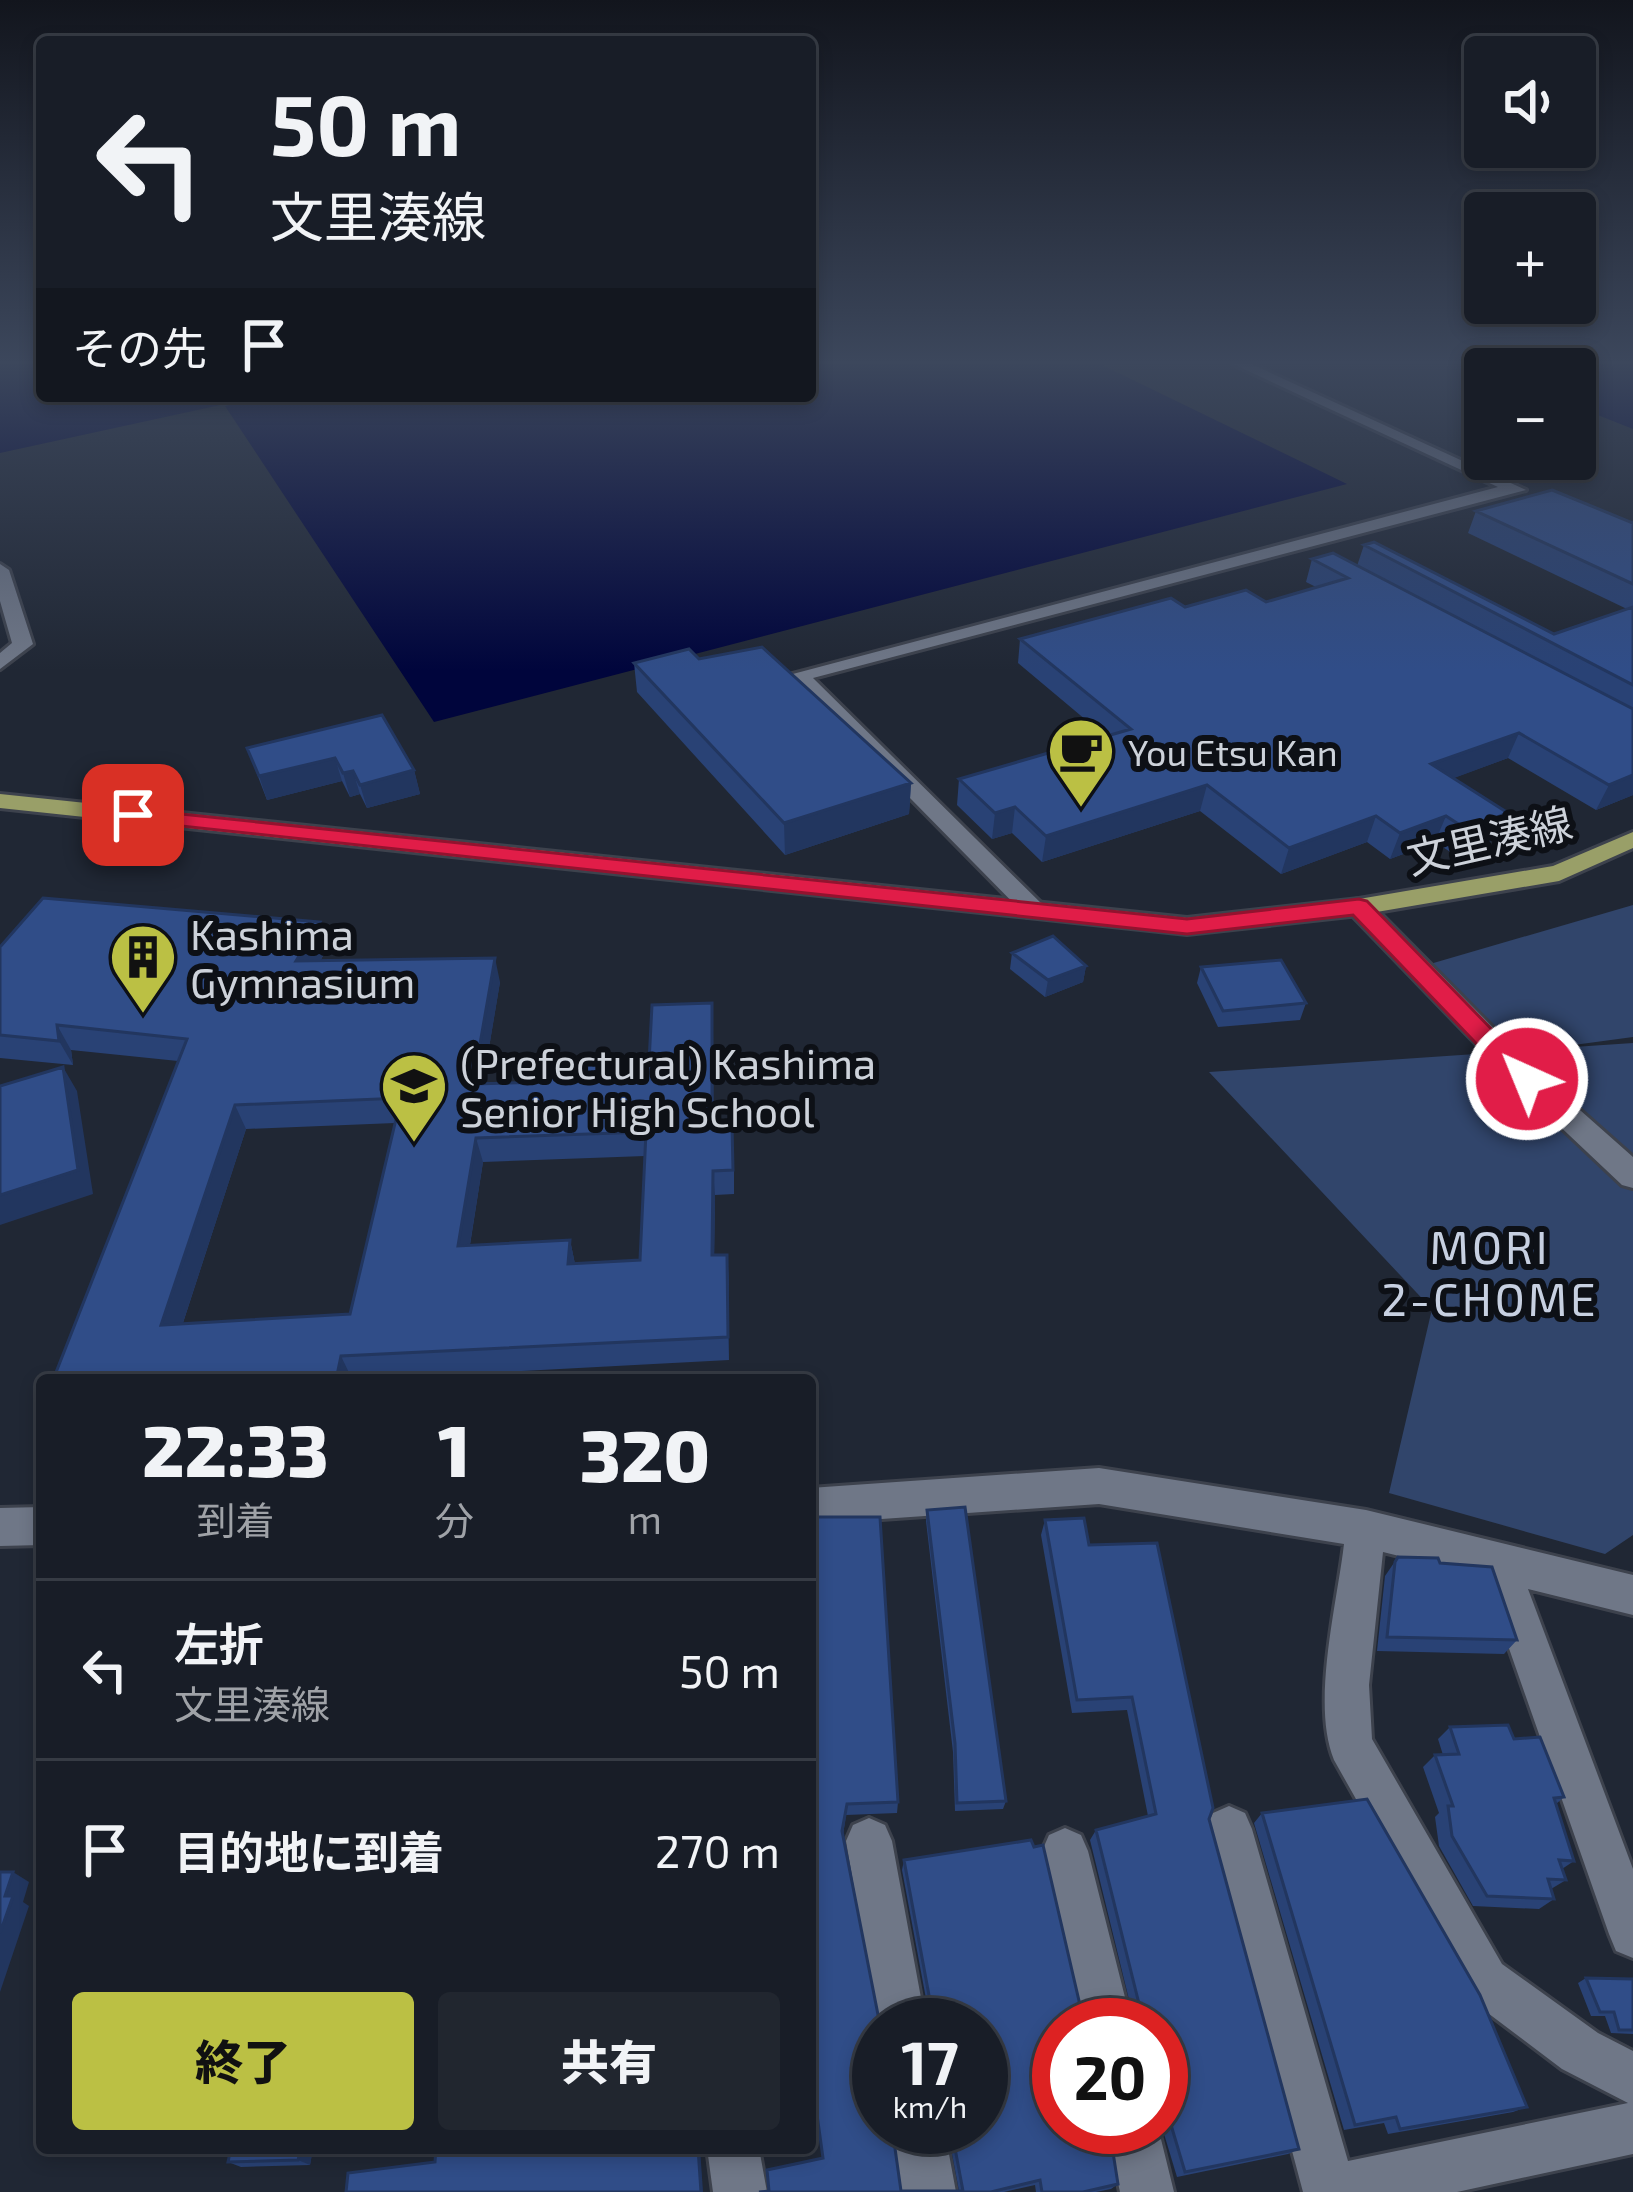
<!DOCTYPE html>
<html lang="ja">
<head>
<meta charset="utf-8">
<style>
  :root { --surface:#181d27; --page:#21262f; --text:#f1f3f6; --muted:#9fa2a7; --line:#363b44; --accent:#bbc044 }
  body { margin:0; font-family:"Exo 2","Noto Sans JP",sans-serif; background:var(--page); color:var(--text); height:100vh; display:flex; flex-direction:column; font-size:45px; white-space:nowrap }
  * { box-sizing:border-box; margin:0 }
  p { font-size:39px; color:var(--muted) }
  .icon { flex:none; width:66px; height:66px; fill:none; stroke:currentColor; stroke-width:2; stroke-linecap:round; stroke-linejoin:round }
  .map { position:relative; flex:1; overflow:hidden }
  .drawer { position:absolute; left:36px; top:1374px; width:780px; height:780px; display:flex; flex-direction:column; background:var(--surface); border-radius:12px; box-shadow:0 6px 18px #0003,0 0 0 3px var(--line) }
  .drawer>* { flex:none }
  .guide { position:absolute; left:36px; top:36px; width:780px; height:366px; border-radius:12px; box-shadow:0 6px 18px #0003,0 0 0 3px var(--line); background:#181d27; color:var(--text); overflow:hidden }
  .fabs { position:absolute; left:1464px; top:36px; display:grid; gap:24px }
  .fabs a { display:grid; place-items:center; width:132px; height:132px; border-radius:12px; background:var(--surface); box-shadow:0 6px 18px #0003,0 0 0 3px var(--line); font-size:60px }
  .speed { position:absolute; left:852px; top:1998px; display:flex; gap:24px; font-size:60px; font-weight:700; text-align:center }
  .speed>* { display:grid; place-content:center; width:156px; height:156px; border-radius:50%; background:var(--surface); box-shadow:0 6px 18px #0003,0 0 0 3px var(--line); line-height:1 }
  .speed small { font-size:30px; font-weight:400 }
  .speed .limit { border:18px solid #d22; background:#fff; color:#111 }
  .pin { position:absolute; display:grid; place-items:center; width:102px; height:102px; color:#fff; margin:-51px; border-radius:24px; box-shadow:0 6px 18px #0006 }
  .me { position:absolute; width:132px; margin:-66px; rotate:316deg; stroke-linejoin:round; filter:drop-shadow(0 0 9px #0008) }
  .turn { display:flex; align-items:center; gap:42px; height:252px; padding:0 36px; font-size:54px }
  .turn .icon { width:156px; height:156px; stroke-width:2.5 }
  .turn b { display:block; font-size:84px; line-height:102px }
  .then { display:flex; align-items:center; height:114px; padding:0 36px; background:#0003; gap:24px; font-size:45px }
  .eta { display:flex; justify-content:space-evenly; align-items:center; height:204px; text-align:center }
  .eta b { font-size:72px; font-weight:800; line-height:84px }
  .primary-button { display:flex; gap:24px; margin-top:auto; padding:24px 36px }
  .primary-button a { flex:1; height:138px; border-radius:12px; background:var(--accent); color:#111; font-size:48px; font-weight:800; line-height:138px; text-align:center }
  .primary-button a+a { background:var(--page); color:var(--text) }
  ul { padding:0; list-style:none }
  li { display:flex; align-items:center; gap:36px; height:180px; padding:0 36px; border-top:3px solid var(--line) }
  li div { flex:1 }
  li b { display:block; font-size:45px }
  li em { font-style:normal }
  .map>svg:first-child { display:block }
</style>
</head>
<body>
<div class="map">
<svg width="1633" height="2192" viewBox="0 0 1633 2192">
  <rect width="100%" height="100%" fill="#202734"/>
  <path fill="#31456b" d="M1633,905V1037L1544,1049L1633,1043V1535L1605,1554L1389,1493L1432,1309L1209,1072L1505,1052L1430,964Z"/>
  <path fill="#00053c" d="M0,364H42V396H262L0,453Z
    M810,364H1100L1347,484L434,722L225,406L271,396H810Z
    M1463,364H1633V429L1575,406V369L1485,372Z"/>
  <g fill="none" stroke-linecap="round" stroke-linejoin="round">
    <g stroke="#3d424d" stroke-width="6">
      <path id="minor" d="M1233,364H1251L1526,490L813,678L1049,911L1045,917H1027L789,675L1498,487Z
        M0,564L9,570L33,644L0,669V653L12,643L0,601Z
        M1359,899L1368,901L1537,1072L1633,1157V1188L1622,1185L1517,1086L1350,913L1346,907L1350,901Z
        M1099,1468L1366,1510L1633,1575V1615L1528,1589L1633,1869V1958L1616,1951L1609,1934L1484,1577L1383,1552L1369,1685L1372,1739L1502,1964L1598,2033L1633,2051V2154L1457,2192H1303L1206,1829L1213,1813L1229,1806L1245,1813L1252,1829L1348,2161L1628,2103L1562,2069L1468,1998L1334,1760C1311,1704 1337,1604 1344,1544L1099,1504L810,1524V1488Z
        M42,1507V1545L0,1546V1508Z
        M869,1818L885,1825L892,1841L926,2025H879V2033L846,1841L853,1825Z
        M1065,1828L1081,1835L1088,1851L1132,2025H1082L1042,1851L1049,1835Z
        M892,2127H944L956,2192H902Z
        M1106,2127H1158L1174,2192H1120Z
        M707,2148H759L767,2192H713Z"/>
    </g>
    <g stroke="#3d424d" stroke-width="6">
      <path id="major" d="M0,794L1187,918L1359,899L1553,866L1633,832V848L1559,881L1359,915L1187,934L0,808Z"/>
    </g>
    <use href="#minor" fill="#6f7787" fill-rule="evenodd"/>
    <use href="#major" fill="#999f68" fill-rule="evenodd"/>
  </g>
  <path fill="#294275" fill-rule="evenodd" d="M1476,511L1632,523L1633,520V795L1596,810L1508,758L1453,778L1496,839L1455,855L1435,842L1390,859L1367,842L1281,874L1200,811L1042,862L1012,833L992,839L957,805L959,779L1105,736L1018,663L1020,639L1185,607L1266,602L1316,587L1306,582L1312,559L1357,566L1364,545L1554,634L1627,609L1468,533Z
    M699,659L911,783L909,814L785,855L637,692L634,663Z
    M247,748L414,770L420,794L367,808L360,794L350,797L342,781L267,800Z
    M329,946L320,961L500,982L483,1083L543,1082L649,1062L713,1027V1125L734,1149V1194L715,1195L714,1255L729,1278V1360L352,1380H53L178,1061L71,1050L73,1065L0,1058V947ZM395,1123L350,1314L183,1323L246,1129ZM645,1156L640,1260L575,1264L570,1240L470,1245L483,1162Z
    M1012,953L1086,966L1083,982L1045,997L1010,969Z
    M1201,967L1306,1003L1300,1020L1218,1027L1197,983Z
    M927,1510L1006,1801L1003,1809L955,1811L953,1752L926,1521Z
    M810,1517L898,1802L897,1813L846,1815L843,1835L879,2127L901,2191H959L947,2127H981L928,2022L930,2020L902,1870L904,1860L1083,2018L1134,2020L1090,1840L1096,1830L1148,1816L1127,1710L1072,1713L1041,1535L1045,1520L1089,1545L1209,1819L1299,2149L1288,2154L1177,2177L1161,2124V2025H1059L1118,2184L1111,2189L1096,2192H1036L1035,2185L1004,2192H759L769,2191L822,2159Z
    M1398,1557L1517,1640L1504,1654L1377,1651L1385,1576Z
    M1450,1727L1514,1739L1564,1797L1556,1804L1574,1861L1562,1869L1566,1880L1551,1889L1554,1899L1539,1909L1473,1906L1439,1846L1435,1817L1439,1813L1423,1767L1435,1755H1443L1438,1739Z
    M1262,1813L1527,2107L1513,2112L1388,2134L1384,2123L1344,2130L1254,1823Z
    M1586,1978L1633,1979V2034L1611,2033L1605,2016H1591L1578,1983Z
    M313,2148L310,2165L241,2167L228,2162Z"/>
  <path fill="#22365f" d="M1519,733L1508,758L1422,790L1431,764Z
    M335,758L342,781L267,800L259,776Z
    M414,770L420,794L367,808L360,785Z
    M353,771L360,794L350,797L343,773Z
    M1633,775V795L1596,810L1609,785Z
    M911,783L909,814L785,855L784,823Z
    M1207,785L1200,811L1042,862L1046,836Z
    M1015,807L1012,833L992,839L995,813Z
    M1508,813L1496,839L1455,855L1466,829Z
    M1376,816L1367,842L1281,874L1289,848Z
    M1446,816L1435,842L1390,859L1400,833Z
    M320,922L329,946L305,985L296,961Z
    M495,958L500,982L479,1108L473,1084Z
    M1086,966L1083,982L1045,997L1048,980Z
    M712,1003L713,1027L714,1149L712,1126Z
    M57,1025L71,1050L73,1065L59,1041Z
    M63,1067L77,1091L93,1194L0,1225V1195Z
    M235,1105L246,1129L175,1347L161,1325Z
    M476,1138L483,1162L466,1269L458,1246Z
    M713,1171L715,1195L714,1279L712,1255Z
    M570,1240L575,1264H568Z
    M727,1255L729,1278V1360L728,1337Z
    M341,1356L352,1379V1380H336Z
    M13,1872L29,1882L23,1902L29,1906L0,1992V1933L5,1896Z
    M301,2148H313L310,2165L298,2160Z
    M698,2148H700L703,2192H701Z"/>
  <path fill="#304d88" stroke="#22365f" stroke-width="3" fill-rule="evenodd" d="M1552,490L1633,523V584L1476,511Z
    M1374,542L1554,634L1633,607V685L1364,545Z
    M1333,553L1633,709V775L1609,785L1519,733L1431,764L1508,813L1466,829L1446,816L1400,833L1376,816L1289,848L1207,785L1046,836L1015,807L995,813L959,779L1131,729L1020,639L1171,598L1185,607L1246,590L1266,602L1348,578L1312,559Z
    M762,647L911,783L784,823L634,663L689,649L699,659Z
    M382,715L414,770L360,785L353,771L343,773L335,758L259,776L247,748Z
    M43,898L320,922L296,961L495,958L473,1084L543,1082L545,1067L649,1062L652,1005L712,1003V1126L732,1125L733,1170L713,1171L712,1255H727L728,1337L341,1356L336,1380H53L187,1039L57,1025L59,1041L0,1035V947ZM401,1098L350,1314L161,1325L235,1105ZM646,1132L640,1260L568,1264L570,1240L458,1246L476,1138Z
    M1053,936L1086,966L1048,980L1012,953Z
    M1281,960L1306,1003L1223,1011L1201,967Z
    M63,1067L78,1170L0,1195V1086Z
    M965,1507L1006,1801L957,1803L955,1743L927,1510Z
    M810,1517H880L898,1802L847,1804L842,1831L880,2025L879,2127H892L901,2191H963L951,2127H981V2025H883L885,2022H928L933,2017L904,1860L1031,1840L1034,1847L1043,1845L1083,2018L1143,2020L1096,1830L1156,1814L1132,1697L1077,1700L1045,1520L1084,1518L1089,1545L1157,1543L1213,1808L1209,1819L1299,2149L1185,2172L1169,2118H1161V2025H1059V2127H1109L1118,2184L1083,2192H1042L1040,2180L991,2192H759L769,2191L767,2170L823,2158L810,2064Z
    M1398,1557L1438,1558L1440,1563L1492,1567L1517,1640L1387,1637L1395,1562Z
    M1508,1725L1514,1739L1540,1737L1564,1797L1554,1798L1574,1861L1559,1860L1566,1880L1548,1879L1554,1899L1487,1896L1452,1836L1448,1806H1453L1435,1755L1459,1754L1450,1727Z
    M1367,1799L1480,1995L1527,2107L1400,2129L1396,2117L1355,2125L1262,1813Z
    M0,1872H13L5,1896H13L0,1933Z
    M1586,1978L1633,1979V2030H1619L1614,2012H1600Z
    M231,2148H301L298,2160L228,2162Z
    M436,2148H698L701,2192H346L348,2173L435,2162Z"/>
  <linearGradient id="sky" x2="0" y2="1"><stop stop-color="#12151d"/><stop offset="0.54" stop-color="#3c475c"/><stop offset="1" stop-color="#3c475c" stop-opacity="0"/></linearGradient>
  <rect width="1633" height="671" fill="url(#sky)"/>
  <path fill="#e11d48" stroke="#92132f" stroke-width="3" d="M133,809L1187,919L1359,899L1367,901L1540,1079L1527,1089L1517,1086L1353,915L1187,934L125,820L122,815Z"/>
  <defs>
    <g id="cafe-pin" transform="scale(3.45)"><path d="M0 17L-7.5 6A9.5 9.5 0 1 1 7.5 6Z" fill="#bbc044" stroke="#0d1016"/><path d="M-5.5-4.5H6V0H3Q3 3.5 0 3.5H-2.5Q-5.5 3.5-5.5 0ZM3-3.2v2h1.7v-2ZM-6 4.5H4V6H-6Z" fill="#111"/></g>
    <g id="building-pin" transform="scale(3.45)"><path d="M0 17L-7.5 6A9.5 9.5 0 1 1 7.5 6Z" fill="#bbc044" stroke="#0d1016"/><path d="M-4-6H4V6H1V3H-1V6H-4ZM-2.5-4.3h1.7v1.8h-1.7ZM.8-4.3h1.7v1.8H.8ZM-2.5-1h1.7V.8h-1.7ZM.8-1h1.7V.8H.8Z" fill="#111"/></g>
    <g id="school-pin" transform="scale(3.45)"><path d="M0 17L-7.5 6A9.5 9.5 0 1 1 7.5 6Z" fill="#bbc044" stroke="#0d1016"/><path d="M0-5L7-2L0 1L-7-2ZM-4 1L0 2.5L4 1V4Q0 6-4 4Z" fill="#111"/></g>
  </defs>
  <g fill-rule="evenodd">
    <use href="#cafe-pin" x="1081" y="751"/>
    <use href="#building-pin" x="143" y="957"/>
    <use href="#school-pin" x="414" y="1086"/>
  </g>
  <g text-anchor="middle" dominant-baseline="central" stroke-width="12" stroke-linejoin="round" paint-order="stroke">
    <g font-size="36" fill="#cdd2da" stroke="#0d1016" text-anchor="start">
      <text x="1128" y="751">You Etsu Kan</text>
    </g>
    <g font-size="42" fill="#cdd2da" stroke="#0d1016">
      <text transform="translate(1489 839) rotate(-13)">文里湊線</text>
    </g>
    <g font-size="42" fill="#cdd2da" stroke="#0d1016" text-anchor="start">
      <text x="190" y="933">Kashima<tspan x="190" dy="48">Gymnasium</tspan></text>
      <text x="460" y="1062">(Prefectural) Kashima<tspan x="460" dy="48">Senior High School</tspan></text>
    </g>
    <g font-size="45" letter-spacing="3" fill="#c7d0e1" stroke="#0d1016">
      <text x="1490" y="1246">MORI<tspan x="1490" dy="52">2-CHOME</tspan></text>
    </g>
  </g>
</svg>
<div class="fabs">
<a><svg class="icon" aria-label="sound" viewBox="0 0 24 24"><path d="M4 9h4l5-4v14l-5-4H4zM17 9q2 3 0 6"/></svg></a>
<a>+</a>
<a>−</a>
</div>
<div class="speed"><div>17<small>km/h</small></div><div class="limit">20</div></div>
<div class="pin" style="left:133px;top:815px;background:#d93025"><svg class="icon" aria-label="arrive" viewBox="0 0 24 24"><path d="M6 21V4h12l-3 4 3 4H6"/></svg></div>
<svg class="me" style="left:1527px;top:1079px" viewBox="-20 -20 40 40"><circle r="17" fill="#e11d48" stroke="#fff" stroke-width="3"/><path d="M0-11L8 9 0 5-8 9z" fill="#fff"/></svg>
<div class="guide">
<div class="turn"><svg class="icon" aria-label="left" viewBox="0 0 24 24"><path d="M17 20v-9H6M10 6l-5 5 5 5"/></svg><div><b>50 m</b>文里湊線</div></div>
<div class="then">その先<svg class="icon" aria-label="arrive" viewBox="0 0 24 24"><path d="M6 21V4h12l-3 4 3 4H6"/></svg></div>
</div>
<section class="drawer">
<div class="eta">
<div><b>22:33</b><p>到着</p></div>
<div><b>1</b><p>分</p></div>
<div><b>320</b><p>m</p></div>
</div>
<ul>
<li><svg class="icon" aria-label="left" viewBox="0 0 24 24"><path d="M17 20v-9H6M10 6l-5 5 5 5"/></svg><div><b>左折</b><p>文里湊線</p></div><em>50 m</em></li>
<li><svg class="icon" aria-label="arrive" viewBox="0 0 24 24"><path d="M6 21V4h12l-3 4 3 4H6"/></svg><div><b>目的地に到着</b></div><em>270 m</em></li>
</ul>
<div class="primary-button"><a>終了</a><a>共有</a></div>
</section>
</div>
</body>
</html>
